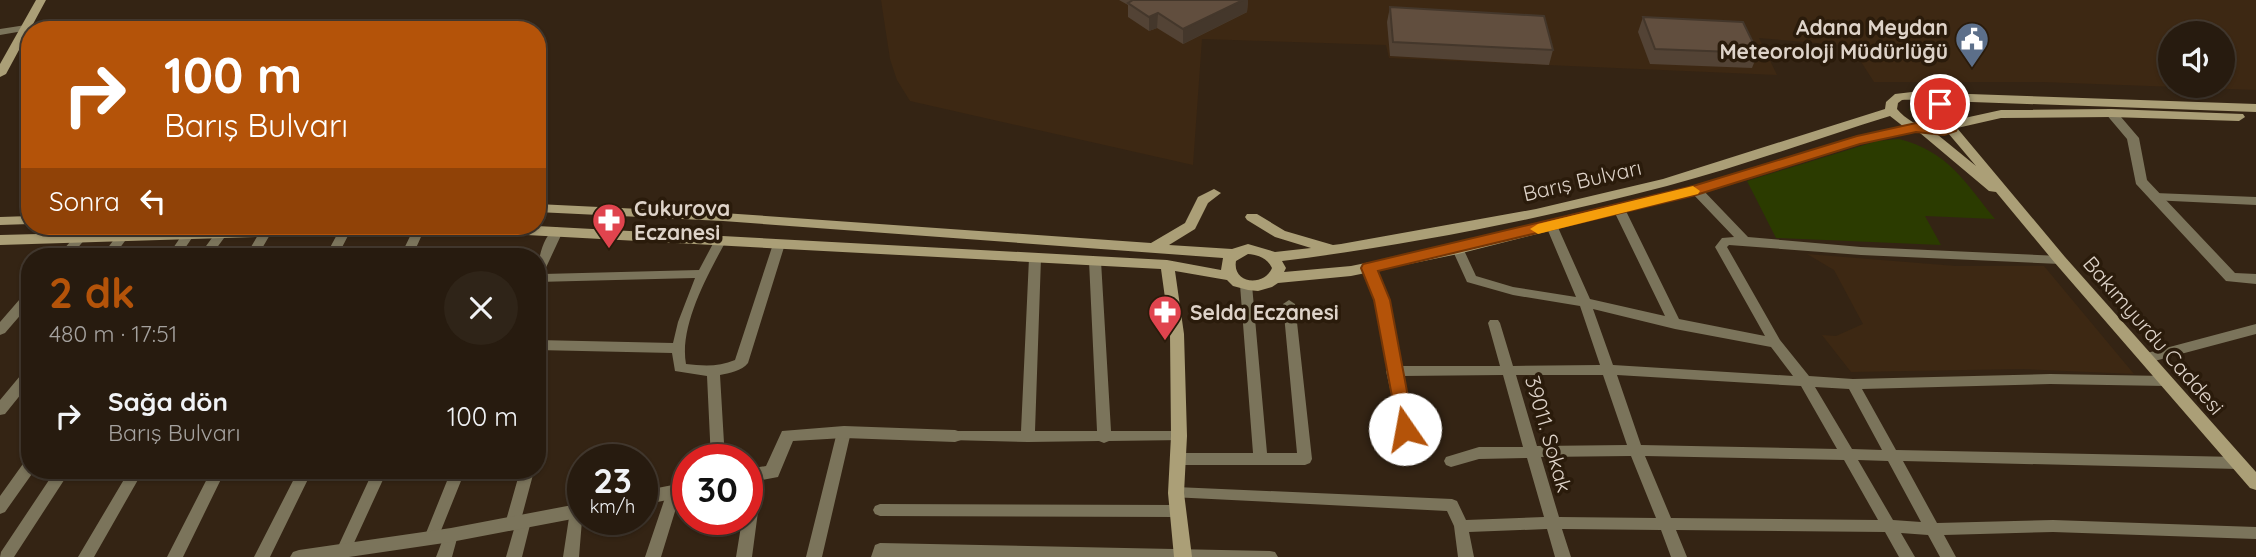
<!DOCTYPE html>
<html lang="tr">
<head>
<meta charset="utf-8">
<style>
  :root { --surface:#271b0f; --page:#2f2418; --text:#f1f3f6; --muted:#a4a19e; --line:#43392f; --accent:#b45309 }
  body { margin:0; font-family:Quicksand,sans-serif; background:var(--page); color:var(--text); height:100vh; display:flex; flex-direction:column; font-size:26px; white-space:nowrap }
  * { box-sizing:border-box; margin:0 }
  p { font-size:23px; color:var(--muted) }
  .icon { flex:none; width:38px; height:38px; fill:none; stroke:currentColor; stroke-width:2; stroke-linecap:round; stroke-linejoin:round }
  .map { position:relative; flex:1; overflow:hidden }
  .panel { position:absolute; left:21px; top:248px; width:525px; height:231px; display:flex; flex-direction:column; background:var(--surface); border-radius:28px; box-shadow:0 2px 5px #0004,0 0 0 2px var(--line) }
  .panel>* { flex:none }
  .banner { position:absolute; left:21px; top:21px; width:525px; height:214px; border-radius:28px; box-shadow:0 2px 5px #0004,0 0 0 2px var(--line); background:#b45309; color:#fff; overflow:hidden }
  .controls { position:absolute; left:2158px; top:21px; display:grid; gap:14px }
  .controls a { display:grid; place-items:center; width:77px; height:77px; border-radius:50%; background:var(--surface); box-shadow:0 2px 5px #0004,0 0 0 2px var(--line); font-size:35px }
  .speed { position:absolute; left:567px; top:444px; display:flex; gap:14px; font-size:35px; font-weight:700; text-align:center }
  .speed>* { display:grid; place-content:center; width:91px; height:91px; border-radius:50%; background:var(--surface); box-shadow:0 2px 5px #0004,0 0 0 2px var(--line); line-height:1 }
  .speed small { font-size:18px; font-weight:400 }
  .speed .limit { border:10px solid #d22; background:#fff; color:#111 }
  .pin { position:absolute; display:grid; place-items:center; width:60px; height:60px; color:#fff; margin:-30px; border:4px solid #fff; border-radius:50%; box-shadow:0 2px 7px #0007 }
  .me { position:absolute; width:77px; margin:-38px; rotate:348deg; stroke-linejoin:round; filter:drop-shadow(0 0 5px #0008) }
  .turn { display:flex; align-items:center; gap:24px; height:147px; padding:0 28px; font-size:32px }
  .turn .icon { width:91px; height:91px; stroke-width:2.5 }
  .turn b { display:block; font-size:49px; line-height:60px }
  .then { display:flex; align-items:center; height:66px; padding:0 28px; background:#0003; gap:14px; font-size:26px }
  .round { display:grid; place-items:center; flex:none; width:74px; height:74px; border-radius:37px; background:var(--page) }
  .head { display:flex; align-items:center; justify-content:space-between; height:119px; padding:0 28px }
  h1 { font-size:42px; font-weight:800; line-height:52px; color:var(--accent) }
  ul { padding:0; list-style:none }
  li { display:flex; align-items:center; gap:21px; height:98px; padding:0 28px }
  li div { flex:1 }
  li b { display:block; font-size:26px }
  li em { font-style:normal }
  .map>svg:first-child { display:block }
</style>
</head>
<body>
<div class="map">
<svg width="2256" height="557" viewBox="0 0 2256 557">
  <rect width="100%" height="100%" fill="#342414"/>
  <path fill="#3d2813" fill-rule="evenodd" d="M881,0H2256V90L2042,82H1874L1851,46L1759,38L1777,75L1389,58L1386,45L1202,39L1193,165L910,101L897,80L890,59ZM2170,33H2222V86H2170Z
    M1807,254L1956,266H2044L2134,374L2022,369L1851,372L1822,335L1836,336L1863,324L1834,270Z"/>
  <path fill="#2b3b00" d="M1919,104L1941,110L1946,120C1934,129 1915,123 1909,109Z
    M1899,139C1949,152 1964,181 1995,219L1925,216L1941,245L1776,238L1747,181L1877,141Z"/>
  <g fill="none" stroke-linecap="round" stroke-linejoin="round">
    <path fill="#7b745b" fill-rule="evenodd" d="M26,25L31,28L29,30L0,35V29Z
      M1696,186L1700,187L1748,237L1861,247L2060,256L2066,260L2060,264L1861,255L1729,245L1727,247L1780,340L1809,376L1853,379L2050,374L2166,376L2171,377L2173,381L2171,385L2166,386L2050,384L1862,389L1896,450L2238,457L2243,459L2245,463L2243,467L2238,469L1903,461L1937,523L2053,520L2256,527V539L2053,532L1944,535L1956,557H1940L1928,535L1901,533L1915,557H1899L1885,532L1676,530L1687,557H1671L1661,530L1562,529L1571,557H1555L1547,529L1469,532L1474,557H1458L1454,526L1447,511L1171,497L1169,493L1171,489L1176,487L1452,499L1457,501L1466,520L1544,517L1527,458L1479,459L1451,467L1446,465L1444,461L1446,457L1479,447H1523L1503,375L1402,376L1412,429L1410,433L1405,434L1400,433L1386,371L1388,369L1376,300L1363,268L1369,264L1373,265L1388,300L1400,366H1500L1488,323L1490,320H1498L1500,323L1513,366L1600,365L1580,306L1513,295L1467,282L1452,249L1458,245L1462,246L1476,276L1513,287L1576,297L1546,226L1548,223H1556L1590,299L1665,316L1613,209L1619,205L1625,209L1679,319L1765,336L1715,247L1722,238L1734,237L1692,193L1690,190ZM1593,309L1675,329L1771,347L1793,376L1613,365ZM1516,375H1603L1627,445L1537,446ZM1617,375L1801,386L1837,449L1641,445ZM1815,387L1849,389L1882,450L1852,449ZM1631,456L1656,518L1559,517L1541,457ZM1645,456L1844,460L1878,520L1671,518ZM1858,460L1888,461L1921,522L1893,520Z
      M2155,193L2256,197V205L2151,200L2149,197L2151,194Z
      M345,226L351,230L337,257H325L341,227Z
      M415,226H423L425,228L412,257H400Z
      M557,227L563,231L543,274L699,270L716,238H724L726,241C708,274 679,326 686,364C703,366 719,367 735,360L773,244L779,240L783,241L785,244L748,363C742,371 729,373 720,375L725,460H711L707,376L675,371L672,353L537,350V340L673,343L678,322L695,278L537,282C537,265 541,236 557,227Z
      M265,229L271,233L257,257H245L261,230Z
      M221,230L227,234L210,257H198L217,231Z
      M188,231L194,235L179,257H167L184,232Z
      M122,233L128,237L113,257H101L118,234Z
      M80,234L86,238L70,257H57L76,235Z
      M1035,254L1041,258L1035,431H1097L1089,261L1095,257L1101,261L1111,431H1179L1184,432L1186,436L1184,440L1109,441L1104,443L1099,441L1028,442L950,440L948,436L950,432L955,431H1021L1029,258Z
      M1246,281L1252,285L1267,453H1297L1283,304L1289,300L1295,304L1312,459L1310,463L1305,465H1178L1173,463L1171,459L1173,455L1178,453H1253L1240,285Z
      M30,291V304L5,333L0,335V322L26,292Z
      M2256,324V334L2147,363L2142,361L2140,358L2142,355L2147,353Z
      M30,368V383L5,414L0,415V400L25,370Z
      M844,427L849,428L851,432L822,557H806L837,432L839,428Z
      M30,459V471H34L5,512L0,514V496L25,461Z
      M756,468L761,470L763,474L752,557H736L742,520H747L749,474L751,470Z
      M55,471H70L14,557H0L1,552Z
      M129,471H143L94,557H78Z
      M211,471H225L183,557H167Z
      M298,471H312L270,557H254Z
      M373,471H387L348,556H338L336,551Z
      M451,471H465L438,538L436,542L431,544L426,542L424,538Z
      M520,471H534L522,516L529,517L531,521L522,557H506L514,529L507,528L505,524Z
      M674,486L679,488L681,492L661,557H645L667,492L669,488Z
      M880,504L1178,505L1183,507L1185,511L1183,515L1178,517L880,516L875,514L873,510L875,506Z
      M577,505L583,508L579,557H563L570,511L572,507Z
      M451,529L456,531L458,535L452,557H436L446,531Z
      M880,543L1270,551L1275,552L1278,557H871L875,545Z"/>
    <path fill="#7b745b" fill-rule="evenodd" d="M2111,109L2115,110L2139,138L2147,180L2235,273L2256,274V284L2226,281L2136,184L2127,139L2105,113Z
      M844,426L955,430L961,432L963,436L961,440L955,442L844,438L793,441L778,477L747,483V469L766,466L782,431Z
      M688,482V496L642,505V491Z
      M583,503V517L451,542L349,557H290L293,552L299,550L451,528Z"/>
    <path fill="#ab9f77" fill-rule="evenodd" d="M36,0H46L6,74L0,77V64Z
      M1912,92L2256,104V112L1944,101L1954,109L1960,119L2001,110L2111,109L2243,114L2245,117L2239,121L2111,117L2001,118L1957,128L2065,257L2256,472V490L2250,488L2055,263L1996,192L1989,191L1920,133L1916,132L1859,143L1696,194L1458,254L1351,276L1278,283L1272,287L1258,291L1248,290L1233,286L1227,280L1175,271L1184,334L1187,436L1184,493L1192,557H1174L1168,493L1171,436L1170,334L1161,269L451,231L0,245V235L339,226H537L1167,260L1221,270L1223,258L723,221L537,212V204L723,213L1151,243L1185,223L1198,197L1214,189L1221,193L1208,203L1195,229L1169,245L1232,249L1248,244L1275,252L1311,248L1275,237L1247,220L1245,217L1247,214H1257L1285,231L1333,245L1341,244L1536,209L1663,179L1885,109L1886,102L1895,94ZM1902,100C1920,99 1944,103 1949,123C1931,135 1909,123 1897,109L1898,103ZM1890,116L1904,127L1853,137L1693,187L1458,244L1351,266L1284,272L1286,268L1282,261C1411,245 1541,219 1667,186C1742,166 1816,139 1890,116ZM1948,133L1976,166L1938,135ZM1248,254C1259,255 1267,258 1272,268C1264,287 1232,284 1236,261Z
      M30,216V224L0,225V217Z"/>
  </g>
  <path fill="#534335" d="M1119,0H1248L1247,12L1183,44L1157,28L1149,31L1128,17V5Z
    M1390,7L1553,50L1549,65L1390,56L1387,22Z
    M1643,17L1758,53L1752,68L1650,64L1638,32Z"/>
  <path fill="#44372b" d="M1243,0H1248L1247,12L1183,44V29Z
    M1158,13L1157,28L1149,31V17Z"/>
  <path fill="#614e3e" stroke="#44372b" stroke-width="2" d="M1133,0H1243L1183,29L1158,13L1149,17L1128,3Z
    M1390,7L1544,16L1553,50L1393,42Z
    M1643,17L1743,22L1758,53L1655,49Z"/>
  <path fill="#b45309" stroke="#753606" stroke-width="2" d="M1940,100L1945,101L1962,119L1956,131L1944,135L1916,132L1860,144L1696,195L1378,271L1390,300L1414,429L1411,434H1399L1374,300L1361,268L1363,264L1693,186L1857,136L1916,123L1943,126L1948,120L1934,104Z"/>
  <path fill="#f59e0b" d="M1693,186L1700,191L1698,194L1538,234L1530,229L1538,224Z"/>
  <defs>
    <g id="civic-pin" transform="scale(1.75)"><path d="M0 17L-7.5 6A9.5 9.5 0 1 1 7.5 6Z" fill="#5c6f8a" stroke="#2a1b0b"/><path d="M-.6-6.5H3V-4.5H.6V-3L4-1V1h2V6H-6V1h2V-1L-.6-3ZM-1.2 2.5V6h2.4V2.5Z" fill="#fff"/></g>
    <g id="pharmacy-pin" transform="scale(1.75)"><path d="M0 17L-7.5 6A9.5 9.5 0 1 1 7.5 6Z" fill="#e0444e" stroke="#2a1b0b"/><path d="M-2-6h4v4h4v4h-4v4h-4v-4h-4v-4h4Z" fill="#fff"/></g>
  </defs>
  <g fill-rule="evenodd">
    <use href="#civic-pin" x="1972" y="39"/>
    <use href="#pharmacy-pin" x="609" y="220"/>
    <use href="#pharmacy-pin" x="1165" y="312"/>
  </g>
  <g text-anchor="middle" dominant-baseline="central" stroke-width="7" stroke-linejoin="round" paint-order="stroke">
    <g font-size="21" font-weight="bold" fill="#ded3c9" stroke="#2a1b0b" text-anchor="start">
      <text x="1948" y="27" text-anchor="end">Adana Meydan<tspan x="1948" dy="24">Meteoroloji Müdürlüğü</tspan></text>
      <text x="634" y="208">Cukurova<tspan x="634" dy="24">Eczanesi</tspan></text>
      <text x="1190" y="312">Selda Eczanesi</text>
    </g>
    <g font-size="21" fill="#ded3c9" stroke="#2a1b0b">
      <text transform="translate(1582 180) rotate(-13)">Barış Bulvarı</text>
      <text transform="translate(2154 335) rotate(49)">Bakımyurdu Caddesi</text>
      <text transform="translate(1549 434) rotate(74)">39011. Sokak</text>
    </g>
  </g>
</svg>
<div class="controls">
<a><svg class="icon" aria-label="sound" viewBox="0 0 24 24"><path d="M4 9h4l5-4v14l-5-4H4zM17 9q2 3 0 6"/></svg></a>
</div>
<div class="speed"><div>23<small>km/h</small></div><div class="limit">30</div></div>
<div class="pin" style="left:1940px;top:104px;background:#d93025"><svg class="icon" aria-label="arrive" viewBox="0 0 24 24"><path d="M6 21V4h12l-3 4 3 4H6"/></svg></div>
<svg class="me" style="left:1405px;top:429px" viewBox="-20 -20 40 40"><circle r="19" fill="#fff"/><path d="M0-13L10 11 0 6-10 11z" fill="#b45309"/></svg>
<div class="banner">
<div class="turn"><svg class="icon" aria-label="right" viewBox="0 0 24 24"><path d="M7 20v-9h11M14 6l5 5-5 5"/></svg><div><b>100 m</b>Barış Bulvarı</div></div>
<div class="then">Sonra<svg class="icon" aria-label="left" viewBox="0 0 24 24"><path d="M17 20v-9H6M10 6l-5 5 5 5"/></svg></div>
</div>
<section class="panel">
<div class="head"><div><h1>2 dk</h1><p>480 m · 17:51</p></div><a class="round"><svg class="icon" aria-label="close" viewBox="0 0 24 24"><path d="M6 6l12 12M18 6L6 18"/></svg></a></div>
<ul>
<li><svg class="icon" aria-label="right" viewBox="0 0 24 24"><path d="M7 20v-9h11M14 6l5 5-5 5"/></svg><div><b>Sağa dön</b><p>Barış Bulvarı</p></div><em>100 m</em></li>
</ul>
</section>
</div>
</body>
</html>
